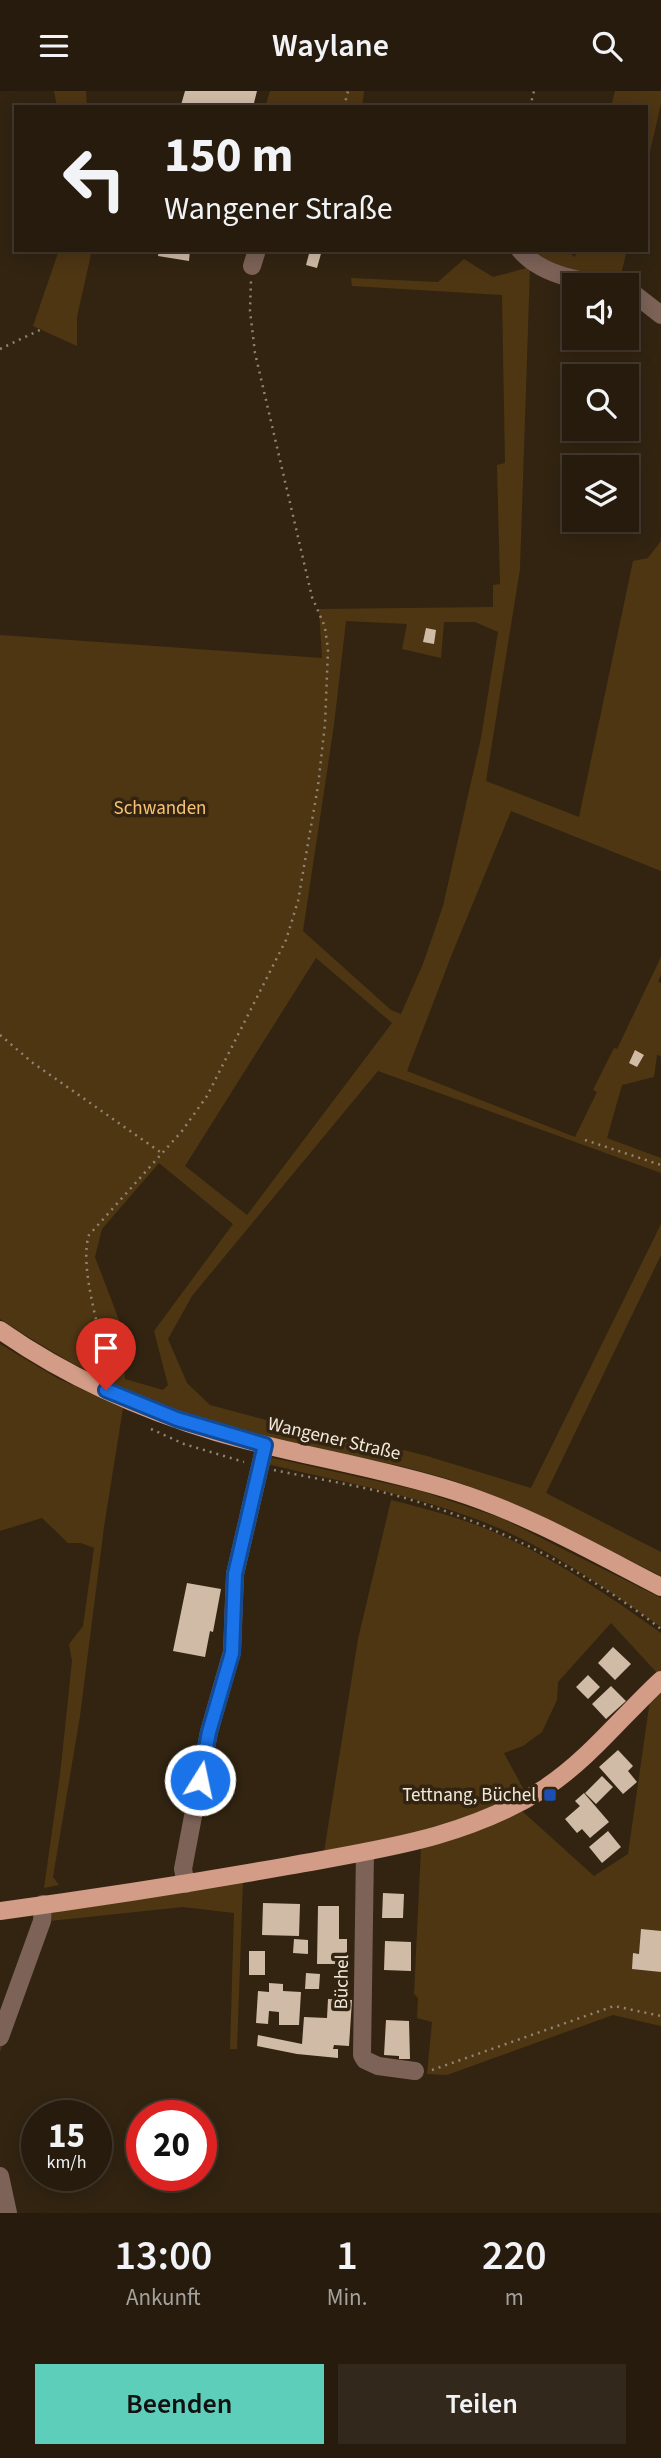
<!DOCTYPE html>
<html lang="de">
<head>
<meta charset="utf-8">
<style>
  :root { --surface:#261b0d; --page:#32281b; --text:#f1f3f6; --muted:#a4a19d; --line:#42392e; --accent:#5cceba }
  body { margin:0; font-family:"Source Sans 3",sans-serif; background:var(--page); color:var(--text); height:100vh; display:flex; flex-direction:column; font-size:26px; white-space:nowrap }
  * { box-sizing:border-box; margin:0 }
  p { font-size:23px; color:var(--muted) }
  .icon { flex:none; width:38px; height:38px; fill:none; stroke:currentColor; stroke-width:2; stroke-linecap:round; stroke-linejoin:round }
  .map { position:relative; height:2122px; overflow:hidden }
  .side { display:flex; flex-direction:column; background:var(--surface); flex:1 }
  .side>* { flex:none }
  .hud { position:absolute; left:14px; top:14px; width:634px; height:147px; border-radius:0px; box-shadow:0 4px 18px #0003,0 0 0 2px var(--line); background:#261b0d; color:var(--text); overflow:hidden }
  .fabs { position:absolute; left:562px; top:182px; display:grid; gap:14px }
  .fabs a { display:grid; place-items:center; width:77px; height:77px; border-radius:0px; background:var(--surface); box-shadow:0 4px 18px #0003,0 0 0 2px var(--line); font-size:35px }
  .speed { position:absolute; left:21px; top:2009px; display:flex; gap:14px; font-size:35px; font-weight:700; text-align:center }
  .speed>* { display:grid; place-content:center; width:91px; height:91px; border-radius:50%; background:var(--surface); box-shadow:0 4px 18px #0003,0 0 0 2px var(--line); line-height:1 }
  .speed small { font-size:18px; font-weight:400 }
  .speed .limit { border:10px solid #d22; background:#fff; color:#111 }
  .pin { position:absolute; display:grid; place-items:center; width:60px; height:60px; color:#fff; margin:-72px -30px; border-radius:50% 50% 50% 0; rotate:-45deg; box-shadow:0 0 7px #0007 }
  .pin .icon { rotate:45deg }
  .me { position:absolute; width:77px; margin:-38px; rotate:10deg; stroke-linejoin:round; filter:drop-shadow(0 0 5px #0008) }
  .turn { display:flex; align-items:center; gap:24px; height:147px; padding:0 35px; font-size:32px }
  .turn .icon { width:91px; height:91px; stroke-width:2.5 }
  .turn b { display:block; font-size:49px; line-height:60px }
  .eta { display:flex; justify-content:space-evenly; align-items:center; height:119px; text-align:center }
  .eta b { font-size:42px; font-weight:600; line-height:49px }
  .primary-button { display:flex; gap:14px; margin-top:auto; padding:14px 35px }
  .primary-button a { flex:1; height:80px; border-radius:0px; background:var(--accent); color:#111; font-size:28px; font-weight:600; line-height:80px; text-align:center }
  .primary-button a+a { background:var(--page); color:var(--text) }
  header { display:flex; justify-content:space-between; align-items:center; height:91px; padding:0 35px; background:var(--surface); font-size:32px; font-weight:600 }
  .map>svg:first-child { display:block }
</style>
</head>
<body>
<header><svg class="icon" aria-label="menu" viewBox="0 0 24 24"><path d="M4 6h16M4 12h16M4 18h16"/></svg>Waylane<svg class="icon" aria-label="search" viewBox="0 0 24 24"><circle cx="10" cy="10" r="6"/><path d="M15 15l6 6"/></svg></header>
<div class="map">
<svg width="661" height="2122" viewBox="0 0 661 2122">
  <rect width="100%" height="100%" fill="#322411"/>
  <path fill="#4e3613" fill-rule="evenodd" d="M54,0H86L87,16H57Z
    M270,0H364L362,16H265Z
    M615,0H661V13L646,78V16H611Z
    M59,159H92L77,226V255L33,235Z
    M529,159H565L575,166L577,159H627L619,192C582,184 562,180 529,159Z
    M464,168L493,186L530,176L520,478L486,690L579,726L633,470L648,467L661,450V780L511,720L452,863L407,980L575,1046L597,1001L593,999L614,957L617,958L661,866V883L658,891L661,892V965L657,964L654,986L622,994L607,1047L661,1067V1082L378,980L192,1205L168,1248L187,1292L210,1314L270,1330L341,1343L427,1365L531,1397L661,1133V1164L546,1402L661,1461V1485C591,1450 523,1412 448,1388C390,1370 330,1362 272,1347C213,1333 155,1313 101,1287C66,1270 33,1249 0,1228V544L322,567L319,518L493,516V494L500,493L497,374L505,372L502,204L352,195L351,187L438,191ZM346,530L407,533L402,558L441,567L444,531H475L498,541L481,647L443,815L423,873L401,923L391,919L303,840L334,634ZM316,867L392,932L247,1124L185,1075ZM159,1072L233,1133L154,1240L168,1294L163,1299L125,1288L119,1229L95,1166L102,1138Z
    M0,1253L57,1287L123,1317L104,1436L80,1625L53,1786L59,1794L44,1797L60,1684L72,1570L69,1553L83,1535L94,1457L81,1452H68L42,1427L0,1440Z
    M269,1366L421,1400L501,1427L661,1507V1536C610,1501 559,1464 503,1439C428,1406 346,1392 267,1373Z
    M391,1409C423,1417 454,1425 484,1437C548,1463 605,1502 661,1542V1581L658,1583L611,1532L558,1591L557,1609L542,1641L523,1655L504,1662L525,1701L459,1732L324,1761L358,1548Z
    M661,1597V1935L613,1924L447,1984L427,1983L432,1931L417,1927L418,1907L414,1903L421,1757L482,1739L522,1720L594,1785L628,1763L650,1609Z
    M243,1791L237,1958H230L234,1822L183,1816L50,1830L0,1961V1946L43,1820Z"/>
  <path fill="#d0bba6" d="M185,0H257L253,16H188L181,14Z
    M159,159H190L189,170L158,165Z
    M310,159H322L317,177L306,174Z
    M426,537L436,539L434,553L423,551Z
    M635,959L644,964L637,976L629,972Z
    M187,1492L221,1498L213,1541L210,1540L205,1566L173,1560Z
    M613,1556L631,1573L615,1589L598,1572Z
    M588,1584L600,1596L588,1608L576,1596Z
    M611,1595L626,1610L606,1628L592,1613Z
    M618,1659L633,1675L628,1680L637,1691L623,1703L599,1676Z
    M602,1685L613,1696L596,1713L585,1702Z
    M584,1702L609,1731L590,1747L582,1738L577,1742L565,1728L580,1715L575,1710Z
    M608,1740L621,1756L602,1772L589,1756Z
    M383,1802L404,1803L403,1827H382Z
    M263,1812L300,1813L299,1845L262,1844Z
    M318,1815H339V1848H347V1873H317Z
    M641,1838L661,1840V1881L632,1878L633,1862L639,1863Z
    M294,1848L308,1849V1863L293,1862Z
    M385,1850L411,1851V1880L384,1879Z
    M249,1860H265V1884H249Z
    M306,1882L320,1883L319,1898H305Z
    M269,1892L283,1893V1900L301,1901L299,1934H279V1921L269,1920L268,1933L256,1932L258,1900L269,1901Z
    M328,1908L352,1909L349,1955L334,1954L333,1958H338V1967L297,1963L257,1955L258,1944L302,1953L304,1926L327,1927Z
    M386,1929L409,1930L410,1968H399V1965L384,1964Z"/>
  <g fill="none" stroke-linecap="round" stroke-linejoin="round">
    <path stroke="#908575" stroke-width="2.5" stroke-dasharray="2 5" stroke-linecap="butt" d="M344,16L348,0
      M530,16L534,0
      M0,258L40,239
      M0,944L33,972L163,1063
      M585,1049L661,1074
      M106,1283V1270C99,1237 79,1174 89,1144L182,1040L207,1005L286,849L298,810L318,695L325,633L328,559L325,536L312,506L255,262L250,220L251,189
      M151,1338L184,1353L244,1371
      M274,1379C317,1388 362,1395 405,1407C497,1434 585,1479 661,1538
      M432,1979L614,1915L661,1925"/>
    <path stroke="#7c6257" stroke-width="18" d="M520,159C540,183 576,189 605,194
      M252,175L257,159
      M626,200L633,202L661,224
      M365,1761L362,1964L365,1969L378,1975L415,1980
      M186,1793L183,1778L209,1641L232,1561L235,1483L265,1354
      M0,1946L42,1830L43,1813
      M0,2085L8,2122"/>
    <path stroke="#d29c86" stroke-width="18" d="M0,1239C64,1284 141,1319 216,1341C294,1364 375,1375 454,1400C527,1423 593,1461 661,1496
      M0,1820C96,1807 193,1792 288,1775C379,1758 465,1748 545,1697C590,1667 622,1625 661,1589"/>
  </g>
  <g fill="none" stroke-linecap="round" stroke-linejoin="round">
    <g stroke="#114b97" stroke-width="18">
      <path id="route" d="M106,1299L177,1328L265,1354L235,1483L232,1562L209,1641L200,1689"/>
    </g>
    <use href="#route" stroke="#1a73e8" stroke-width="12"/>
  </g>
  <rect fill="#1a4fb4" stroke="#322411" stroke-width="2.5" x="543" y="1697" width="14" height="14" rx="3.5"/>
  <g text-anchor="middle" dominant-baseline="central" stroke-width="7" stroke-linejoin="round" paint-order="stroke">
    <g font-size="19" fill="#f9c174" stroke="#322411">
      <text x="160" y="717">Schwanden</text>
    </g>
    <g font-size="19" fill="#f2e9dd" stroke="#322411">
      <text transform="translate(334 1348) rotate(13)">Wangener Straße</text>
      <text transform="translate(342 1891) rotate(-89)">Büchel</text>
    </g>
    <g font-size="19" fill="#f2e9dd" stroke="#322411" text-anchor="end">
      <text x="536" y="1704">Tettnang, Büchel</text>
    </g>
  </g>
</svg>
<div class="fabs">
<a><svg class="icon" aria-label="sound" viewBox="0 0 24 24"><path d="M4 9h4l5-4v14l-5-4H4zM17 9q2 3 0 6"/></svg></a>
<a><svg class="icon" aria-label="search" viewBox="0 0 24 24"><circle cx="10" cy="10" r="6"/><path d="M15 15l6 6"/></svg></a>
<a><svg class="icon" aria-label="layers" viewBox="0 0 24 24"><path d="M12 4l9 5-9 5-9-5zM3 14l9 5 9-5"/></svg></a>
</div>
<div class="speed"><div>15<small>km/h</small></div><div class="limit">20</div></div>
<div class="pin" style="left:106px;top:1299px;background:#d93025"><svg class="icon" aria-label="arrive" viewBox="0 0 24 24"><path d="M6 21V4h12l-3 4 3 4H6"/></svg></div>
<svg class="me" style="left:200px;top:1689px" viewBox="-20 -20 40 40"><circle r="17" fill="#1a73e8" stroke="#fff" stroke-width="3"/><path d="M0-11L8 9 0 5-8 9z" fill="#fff"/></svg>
<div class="hud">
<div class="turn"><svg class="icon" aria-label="left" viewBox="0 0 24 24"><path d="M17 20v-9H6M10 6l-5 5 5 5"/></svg><div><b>150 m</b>Wangener Straße</div></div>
</div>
</div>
<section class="side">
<div class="eta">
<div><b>13:00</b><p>Ankunft</p></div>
<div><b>1</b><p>Min.</p></div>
<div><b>220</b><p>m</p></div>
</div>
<div class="primary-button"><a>Beenden</a><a>Teilen</a></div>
</section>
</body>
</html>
